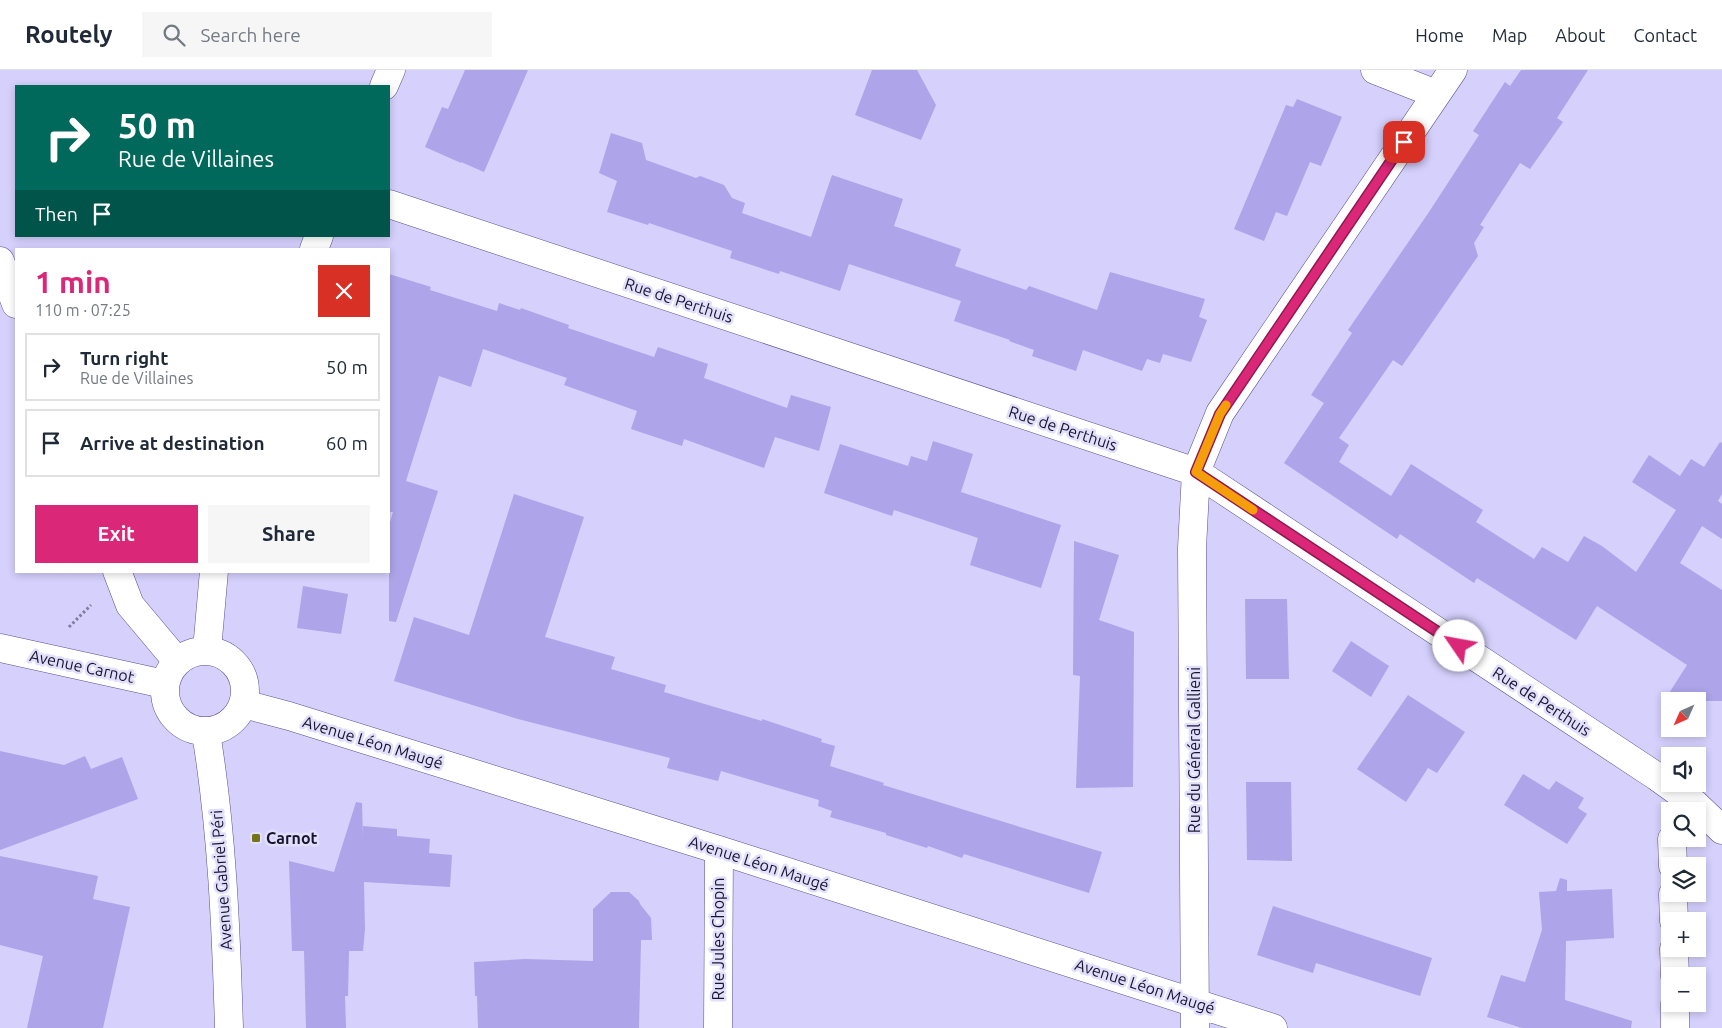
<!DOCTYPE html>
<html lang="en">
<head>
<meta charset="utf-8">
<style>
  :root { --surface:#fff; --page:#f6f6f7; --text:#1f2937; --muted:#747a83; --line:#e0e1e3; --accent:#db2777 }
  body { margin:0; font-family:Ubuntu,sans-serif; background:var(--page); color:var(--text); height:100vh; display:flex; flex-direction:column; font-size:19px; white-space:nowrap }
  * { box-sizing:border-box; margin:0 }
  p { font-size:16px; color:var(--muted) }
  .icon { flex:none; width:28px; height:28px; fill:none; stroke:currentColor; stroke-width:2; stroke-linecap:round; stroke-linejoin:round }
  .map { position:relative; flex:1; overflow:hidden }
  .side { position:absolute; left:15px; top:178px; width:375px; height:325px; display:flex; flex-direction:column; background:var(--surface); border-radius:0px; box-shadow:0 2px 8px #0003 }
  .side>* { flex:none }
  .guide { position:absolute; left:15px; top:15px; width:375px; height:152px; border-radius:0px; box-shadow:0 2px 8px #0003; background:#00695c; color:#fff; overflow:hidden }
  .needle { width:32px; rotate:225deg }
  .controls { position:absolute; left:1661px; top:622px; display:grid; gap:10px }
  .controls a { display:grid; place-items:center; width:45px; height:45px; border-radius:0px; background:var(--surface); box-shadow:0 2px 8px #0003; font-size:25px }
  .pin { position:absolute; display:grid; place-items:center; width:42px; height:42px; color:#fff; margin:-21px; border-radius:10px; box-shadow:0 2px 8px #0006 }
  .me { position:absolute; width:55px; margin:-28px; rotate:303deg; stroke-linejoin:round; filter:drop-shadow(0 0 4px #0008) }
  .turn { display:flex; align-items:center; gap:18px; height:105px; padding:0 20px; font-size:22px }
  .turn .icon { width:65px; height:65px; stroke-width:2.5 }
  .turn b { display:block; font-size:35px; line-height:42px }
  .then { display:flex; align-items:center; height:48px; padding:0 20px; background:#0003; gap:10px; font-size:19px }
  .round { display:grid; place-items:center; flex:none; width:52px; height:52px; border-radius:0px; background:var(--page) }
  .overview { display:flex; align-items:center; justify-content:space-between; height:85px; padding:0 20px }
  h1 { font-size:30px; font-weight:600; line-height:38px; color:var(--accent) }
  .primary-button { display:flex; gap:10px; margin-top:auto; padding:10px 20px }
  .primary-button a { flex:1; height:58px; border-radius:0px; background:var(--accent); color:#fff; font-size:20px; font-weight:600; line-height:58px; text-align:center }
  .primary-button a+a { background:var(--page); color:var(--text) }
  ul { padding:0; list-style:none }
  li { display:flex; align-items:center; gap:15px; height:68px; margin:0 10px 8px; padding:0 10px; border:2px solid var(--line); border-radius:0px }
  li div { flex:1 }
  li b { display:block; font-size:19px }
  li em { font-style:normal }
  header { display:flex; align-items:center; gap:30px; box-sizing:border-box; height:70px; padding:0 25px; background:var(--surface); border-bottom:1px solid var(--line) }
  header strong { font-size:24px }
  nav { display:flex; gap:28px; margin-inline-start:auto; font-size:18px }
  .search { width:350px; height:45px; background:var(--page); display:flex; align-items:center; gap:12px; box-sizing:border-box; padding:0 18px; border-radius:0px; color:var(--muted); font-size:19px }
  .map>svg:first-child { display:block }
</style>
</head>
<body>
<header>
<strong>Routely</strong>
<div class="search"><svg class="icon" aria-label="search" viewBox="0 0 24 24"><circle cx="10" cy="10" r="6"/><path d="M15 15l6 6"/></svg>Search here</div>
<nav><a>Home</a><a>Map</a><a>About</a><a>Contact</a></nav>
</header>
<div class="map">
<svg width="1722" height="958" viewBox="0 0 1722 958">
  <rect width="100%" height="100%" fill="#d5d0fc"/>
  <path fill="#ada4e9" d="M465,0H528L484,102L461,92V93L425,77L442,37L448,39Z
    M872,0H917L936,35L921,70L855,45Z
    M1521,0H1588L1557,48L1563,52L1530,99L1520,93L1480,155L1484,157L1474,173L1478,186L1402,296L1393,290L1339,368L1349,375L1339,392L1391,426L1411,394L1483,440L1476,452L1534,489L1542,477L1568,492L1584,466L1602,476L1636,502L1676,440L1632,412L1649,385L1680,406L1691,389L1704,397L1720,372L1722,373V424L1718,431L1722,434V469L1702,456L1680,493L1722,520V631H1664L1687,595L1597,536L1576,570L1477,508L1474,513L1400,464L1397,469L1284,393L1324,333L1311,325L1352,263L1348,260L1429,142L1479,65L1473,61L1505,12L1510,16Z
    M1297,29L1342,47L1321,96L1310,92L1287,146L1276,142L1264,171L1234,159L1286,35L1293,37Z
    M611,63L642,73L646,90L696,108L700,106L724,115L732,128L745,133L742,143L811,167L832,105L903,129L894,156L961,179L955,196L1026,220L1029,216L1097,240L1110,202L1205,229L1199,247L1207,250L1191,292L1163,284L1160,293L1147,289L1142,301L1083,280L1076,301L1032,286L1034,280L1009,271L1010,270L954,251L961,231L849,194L840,221L780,201L779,204L730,188L732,181L649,153L648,155L607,142L617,111L599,103Z
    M389,204L431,217L430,220L497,241L499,233L520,240L521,238L569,255L568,258L654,287L658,277L708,294L704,308L787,338L791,325L831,337L819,381L775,367L764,398L684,369L682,376L631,359L637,341L564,315L567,308L483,279L471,317L439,306L406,411L438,421L396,552L389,551V456L393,442H389Z
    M933,371L973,384L961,422L1061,455L1041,518L970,495L978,468L894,440L892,446L824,423L840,374L908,396L911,386L927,391Z
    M514,424L584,447L545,567L615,587L611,599L666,615L664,622L762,651V649L822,669L821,672L835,676L830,696L884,713L883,715L1102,782L1089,823L964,784L962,788L928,776L927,778L886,765V763L830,747L832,741L818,736L819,730L721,701L718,711L667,698L670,688L518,649L394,611L414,547L469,565Z
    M1074,471L1119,485L1099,550L1134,562L1133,717L1076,718L1080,606L1073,605Z
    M303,516L348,524L341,564L297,558Z
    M1245,529H1287L1289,609H1246Z
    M1351,571L1389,596L1371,627L1332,601Z
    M1408,625L1465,662L1437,703L1428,698L1406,732L1357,699Z
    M0,681L64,695L85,686L91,699L122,687L138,729L0,780Z
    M1523,704L1549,720L1556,711L1584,728L1578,738L1587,744L1567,774L1504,735Z
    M1246,712H1291L1292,791L1247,790Z
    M356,732L362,733L363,768V756L397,759V766L430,769L429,783L452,785L450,817L364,812L365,859L363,881H349L348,926H345L346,958H306L304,881H292L289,791L334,802Z
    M0,786L98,806L93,829L130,837L103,958H27L43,886L0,875Z
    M1560,808L1567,810V821L1612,819L1614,868L1566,871L1565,930L1632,951L1631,958H1522L1487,947L1501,905L1525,912L1542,860L1539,822L1556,821Z
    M611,822H629L639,831L640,834L651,848L652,870H641L639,958H478L477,926H475L474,892L525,889L593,891V839Z
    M1273,836L1432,888L1420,926L1316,893L1313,903L1257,885Z"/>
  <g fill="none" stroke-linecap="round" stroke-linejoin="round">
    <g stroke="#5a4f8e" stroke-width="29">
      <path id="minor" d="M1375,0L1436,24
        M389,134L1196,402L1656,706L1695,734L1722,760
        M0,191L16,234
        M117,501L130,535L177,591
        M0,578L164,614
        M244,634L289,646L719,780L1273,958
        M1672,769L1673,796
        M1673,824L1674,851
        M1674,879L1675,906
        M1675,934V958
        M718,958L719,780
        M1195,958L1192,478L1196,402L1220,343L1453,0"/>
    </g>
    <g stroke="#5a4f8e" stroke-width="29">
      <path id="tertiary" d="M384,16L391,0
        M314,179L319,166
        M207,580L214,501
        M165 621a40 40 0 1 1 80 0a40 40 0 1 1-80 0Z
        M206,663C222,760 226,859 229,958"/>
    </g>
    <path stroke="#7f7a9e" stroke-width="3" stroke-dasharray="2.5 2.5" stroke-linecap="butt" d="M69,557L91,535"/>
    <use href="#minor" stroke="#fff" stroke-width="28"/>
    <use href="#tertiary" stroke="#fff" stroke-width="28"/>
  </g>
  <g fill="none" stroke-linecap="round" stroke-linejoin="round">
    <g stroke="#8e194d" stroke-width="12">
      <path id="route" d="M1404,72L1220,344L1196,402L1459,576"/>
    </g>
    <use href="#route" stroke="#db2777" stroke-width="9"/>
    <path stroke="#f59e0b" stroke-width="9" d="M1226,335L1220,344L1196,402L1253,440"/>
  </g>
  <rect fill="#73741a" stroke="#e2dffd" stroke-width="2" x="251" y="763" width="10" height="10" rx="2.5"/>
  <g text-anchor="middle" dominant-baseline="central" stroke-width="5" stroke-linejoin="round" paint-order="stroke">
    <g font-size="16" fill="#19142e" stroke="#e2dffd">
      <text transform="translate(679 230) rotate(18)">Rue de Perthuis</text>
      <text transform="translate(1063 358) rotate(18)">Rue de Perthuis</text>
      <text transform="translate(82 596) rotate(12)">Avenue Carnot</text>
      <text transform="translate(1542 631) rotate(33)">Rue de Perthuis</text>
      <text transform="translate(373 672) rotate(17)">Avenue Léon Maugé</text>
      <text transform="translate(1194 680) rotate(-90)">Rue du Général Gallieni</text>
      <text transform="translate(759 793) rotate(18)">Avenue Léon Maugé</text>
      <text transform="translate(221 810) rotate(-94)">Avenue Gabriel Péri</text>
      <text transform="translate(718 869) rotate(-90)">Rue Jules Chopin</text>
      <text transform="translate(1145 916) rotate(18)">Avenue Léon Maugé</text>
    </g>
    <g font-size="16" font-weight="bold" fill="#19142e" stroke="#e2dffd" text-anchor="start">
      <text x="266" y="768">Carnot</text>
    </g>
  </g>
</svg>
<div class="controls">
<a><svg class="needle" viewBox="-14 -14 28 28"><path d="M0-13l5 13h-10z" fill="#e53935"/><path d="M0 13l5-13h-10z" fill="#747a83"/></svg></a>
<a><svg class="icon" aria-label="sound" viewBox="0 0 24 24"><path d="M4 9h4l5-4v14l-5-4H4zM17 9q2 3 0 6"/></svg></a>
<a><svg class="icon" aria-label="search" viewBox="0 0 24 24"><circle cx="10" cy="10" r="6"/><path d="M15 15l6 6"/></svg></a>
<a><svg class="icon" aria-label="layers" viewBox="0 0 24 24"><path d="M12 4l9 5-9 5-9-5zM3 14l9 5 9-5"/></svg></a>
<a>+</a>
<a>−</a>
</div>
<div class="pin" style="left:1404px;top:72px;background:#d93025"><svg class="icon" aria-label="arrive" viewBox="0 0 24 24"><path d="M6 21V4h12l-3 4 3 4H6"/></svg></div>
<svg class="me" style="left:1459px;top:576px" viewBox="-20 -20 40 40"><circle r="19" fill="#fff"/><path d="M0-13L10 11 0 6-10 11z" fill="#db2777"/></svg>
<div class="guide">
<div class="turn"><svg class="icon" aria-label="right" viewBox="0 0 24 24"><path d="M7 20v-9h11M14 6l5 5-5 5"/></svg><div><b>50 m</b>Rue de Villaines</div></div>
<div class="then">Then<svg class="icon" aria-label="arrive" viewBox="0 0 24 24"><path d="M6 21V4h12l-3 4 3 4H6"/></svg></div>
</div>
<section class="side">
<div class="overview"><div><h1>1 min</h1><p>110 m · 07:25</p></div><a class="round" style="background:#d93025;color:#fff"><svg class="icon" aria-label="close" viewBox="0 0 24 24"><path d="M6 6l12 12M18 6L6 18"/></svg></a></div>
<ul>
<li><svg class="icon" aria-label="right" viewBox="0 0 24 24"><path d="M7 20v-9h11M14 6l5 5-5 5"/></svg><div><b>Turn right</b><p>Rue de Villaines</p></div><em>50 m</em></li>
<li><svg class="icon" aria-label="arrive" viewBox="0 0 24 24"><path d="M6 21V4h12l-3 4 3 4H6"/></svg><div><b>Arrive at destination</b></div><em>60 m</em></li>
</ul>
<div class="primary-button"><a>Exit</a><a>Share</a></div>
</section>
</div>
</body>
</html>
